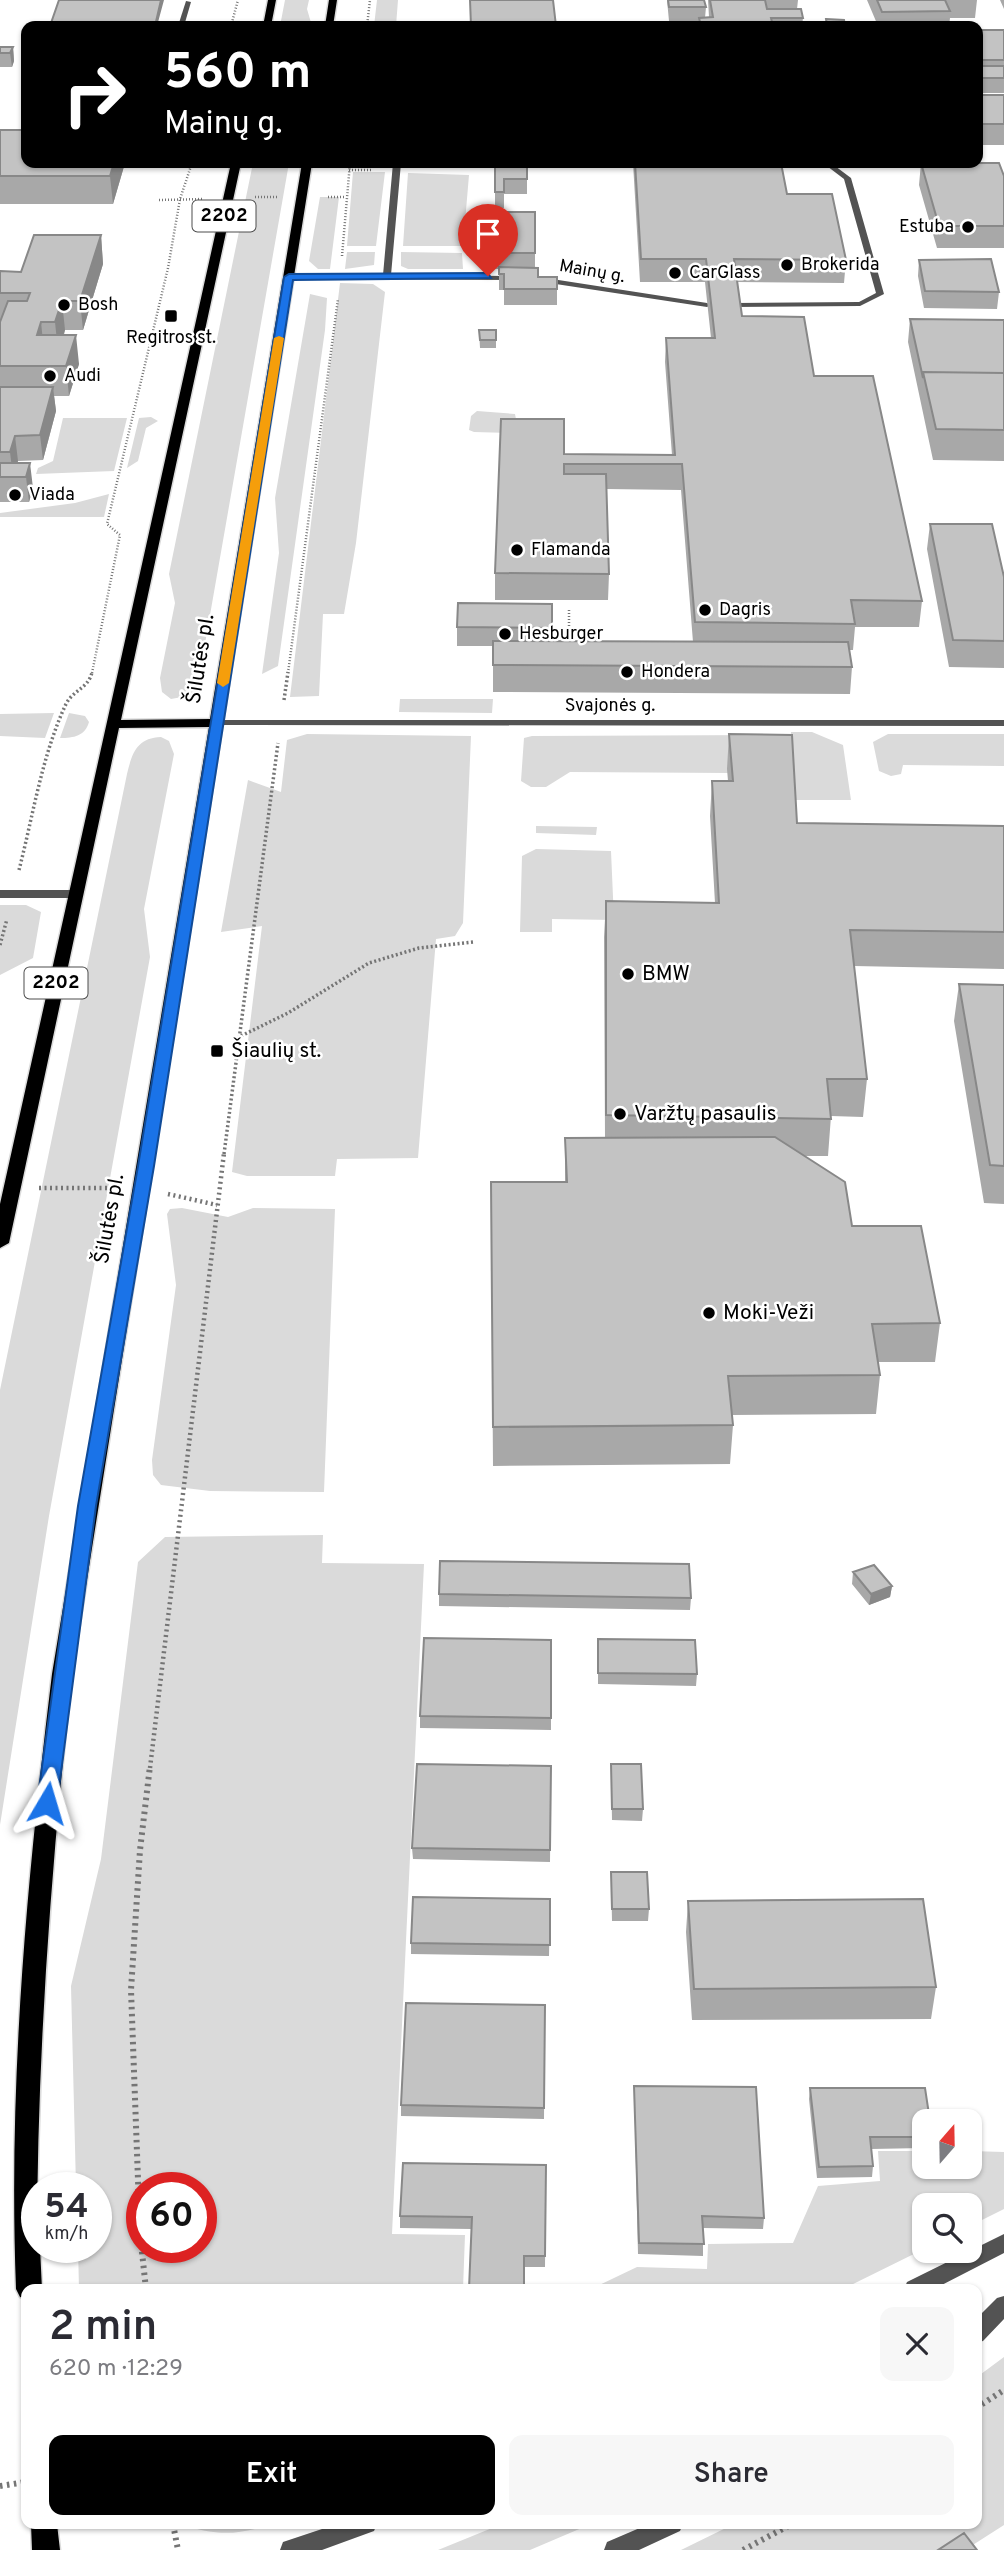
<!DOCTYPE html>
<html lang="en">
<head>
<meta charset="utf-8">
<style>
  :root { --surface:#fff; --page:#f7f7f7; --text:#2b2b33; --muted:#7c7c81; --accent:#000 }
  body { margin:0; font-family:Overpass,sans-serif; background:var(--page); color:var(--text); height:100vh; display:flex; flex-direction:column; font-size:26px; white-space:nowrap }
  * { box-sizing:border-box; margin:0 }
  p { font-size:23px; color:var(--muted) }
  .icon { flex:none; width:38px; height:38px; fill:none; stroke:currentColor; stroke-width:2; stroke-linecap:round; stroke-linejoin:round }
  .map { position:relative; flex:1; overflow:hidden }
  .panel { position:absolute; left:21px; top:2284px; width:961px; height:245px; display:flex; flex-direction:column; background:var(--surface); border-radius:14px; box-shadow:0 2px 5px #0004 }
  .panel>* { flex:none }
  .banner { position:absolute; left:21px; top:21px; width:962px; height:147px; border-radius:14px; box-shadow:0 2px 5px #0004; background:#000; color:#fff; overflow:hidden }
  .needle { width:46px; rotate:20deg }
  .buttons { position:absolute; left:912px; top:2109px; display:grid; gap:14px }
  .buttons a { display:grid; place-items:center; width:70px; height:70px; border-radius:14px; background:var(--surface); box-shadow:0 2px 5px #0004; font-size:35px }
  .speed { position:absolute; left:21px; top:2172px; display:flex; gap:14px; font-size:35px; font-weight:700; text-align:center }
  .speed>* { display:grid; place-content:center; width:91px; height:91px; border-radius:50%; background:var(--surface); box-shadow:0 2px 5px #0004; line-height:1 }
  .speed small { font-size:18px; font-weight:400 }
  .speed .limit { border:10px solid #d22; background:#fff; color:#111 }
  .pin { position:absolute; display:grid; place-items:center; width:60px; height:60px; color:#fff; margin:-72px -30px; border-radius:50% 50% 50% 0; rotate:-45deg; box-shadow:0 0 7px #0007 }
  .pin .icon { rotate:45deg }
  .me { position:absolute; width:77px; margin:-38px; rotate:7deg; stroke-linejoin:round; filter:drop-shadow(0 0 5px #0008) }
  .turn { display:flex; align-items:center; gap:24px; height:147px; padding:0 28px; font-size:32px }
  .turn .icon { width:91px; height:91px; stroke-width:2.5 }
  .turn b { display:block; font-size:49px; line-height:60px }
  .round { display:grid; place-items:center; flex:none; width:74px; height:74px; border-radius:14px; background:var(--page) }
  .overview { display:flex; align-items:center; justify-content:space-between; height:119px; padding:0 28px }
  h1 { font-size:42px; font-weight:600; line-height:52px }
  .cta { display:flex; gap:14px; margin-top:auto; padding:14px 28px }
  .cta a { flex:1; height:80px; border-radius:14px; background:var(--accent); color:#fff; font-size:28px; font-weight:600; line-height:80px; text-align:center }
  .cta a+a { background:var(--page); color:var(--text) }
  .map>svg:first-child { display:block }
</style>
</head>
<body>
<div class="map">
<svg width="1004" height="2550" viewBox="0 0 1004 2550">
  <rect width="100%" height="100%" fill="#fff"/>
  <path fill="#dadada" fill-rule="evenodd" d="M285,0H309L307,9L312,26H280Z
    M377,0H398L396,26H374Z
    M253,163H289L199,678L193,695L171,699L162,692L160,678L175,603L169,574Z
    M353,172H385L376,246H347Z
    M408,173L469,175L463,246H403Z
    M320,197H339L330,269H318L309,261Z
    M347,252H375L374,265L345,269Z
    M401,252L462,253L463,269H408L401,266Z
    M340,283L373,284L385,292L356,543L344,614H323L319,696L290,697Z
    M310,294L327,298L325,330L278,666L262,674L279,553L275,498Z
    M477,411L515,414L518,429L513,433L474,432L469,430L471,416Z
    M63,418H127L114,471L36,474L38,468L53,461Z
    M139,418L151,417L158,421L146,428L138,461L127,468Z
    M109,494L104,517H0V513L75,503Z
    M400,699H493L492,713L399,712Z
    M54,713L45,738L0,736V714Z
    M69,713L85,716L89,722C85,736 74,738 60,738Z
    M791,732H812L843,745L851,800H792L728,773L570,772L546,787H531L521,781L524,738L532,736L791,735Z
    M307,734L471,736L463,923L455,936L436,939L418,1158L337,1159L335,1176H247L232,1172L262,926L221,932L248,780L281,792L287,740Z
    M888,734H1004V766L903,765L901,774L891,776L879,771L873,742Z
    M161,737L169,741L174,754L144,909L150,957L49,1516L0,1825V1390L127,774C132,753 137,738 161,737Z
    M536,826L597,827L596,835L536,833Z
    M536,849L611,851L614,920L552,919V932H520L522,856Z
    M0,905H26L41,912L33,958L0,975Z
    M182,1208L228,1217L253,1208L335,1209L324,1492L210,1491L161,1485L153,1475L152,1460L176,1285L167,1214L170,1209Z
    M323,1535L322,1563L424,1564L392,2234L465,2235L463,2289H79L78,2247H96V2188L76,2187L71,1986L101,1859L138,1562L165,1537ZM142,2188H201V2247H142Z
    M878,2151H924V2166H970V2151L1004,2152V2209L970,2226V2205H924V2249L843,2289H591L637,2267L707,2269L708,2244L793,2243L818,2186L880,2181Z
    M1004,2357V2525L965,2550H681L734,2524H976L977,2377Z
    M189,2524H274C240,2533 225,2537 190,2527Z
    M502,2524H591L530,2550H438Z"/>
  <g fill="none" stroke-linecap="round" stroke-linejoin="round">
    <g stroke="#dbdbdb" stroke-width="3">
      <path id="primary" d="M268,0H276L271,26H263Z
        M329,0H337L333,26H325Z
        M231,163H241L121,720L210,719L302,163H312L72,1674C51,1866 37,2055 37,2247H40L42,2289H26V2299L20,2297L16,2289C8,2082 27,1879 52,1674L209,727L119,728L9,1243L0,1248V1204Z
        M31,2524H57L60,2550H32Z"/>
    </g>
    <path stroke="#757575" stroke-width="2.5" stroke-dasharray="1 2" stroke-linecap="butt" d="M231,26L238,0
      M367,26L370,0
      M349,170H373
      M255,197H277
      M328,197H345
      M159,200L204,199
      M342,256L350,163
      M569,610V644
      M92,673L120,535L107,524L168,268L180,199L192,163
      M288,673L338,299"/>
    <path stroke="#757575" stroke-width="3.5" stroke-dasharray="2 2.5" stroke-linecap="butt" d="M284,700L288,672
      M19,870C33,816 42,755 66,704C73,690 89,688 92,672
      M0,945L7,919
      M241,1036L288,1013L369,963L419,948L474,942
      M224,1154L278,743"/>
    <path stroke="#757575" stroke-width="4.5" stroke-dasharray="2 3.5" stroke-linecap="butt" d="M39,1188H111
      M168,1194L217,1205
      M150,1768L224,1153"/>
    <path stroke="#757575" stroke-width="6" stroke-dasharray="2.5 4.5" stroke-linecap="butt" d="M146,2289L140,2234L131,1990L140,1850L150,1766
      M976,2408L1004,2390
      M0,2486L26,2482
      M173,2524L178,2550
      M743,2550L792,2524"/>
    <path fill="#535353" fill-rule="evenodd" d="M186,1L191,2L184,26H178Z"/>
    <path fill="#535353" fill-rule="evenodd" d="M393,163H401L391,275L518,276H521V280L286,279L285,277L289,275H383Z
      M823,163H831L851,178L884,294L860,306L733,307L732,305L736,303L859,302L876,293L844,179Z
      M539,277L707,303L711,305L707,307L536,281L535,279Z
      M217,720H1004V726L213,725V721Z
      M0,890H75L81,894L75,898H0Z
      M1004,2234V2253L934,2289H904L907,2282Z
      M1004,2296V2319L983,2341L976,2343V2319L997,2298Z
      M337,2524H377L374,2531L322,2550H280L283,2542Z
      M649,2524H683L680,2531L639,2550H604L607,2542Z"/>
    <use href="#primary" fill="#000" fill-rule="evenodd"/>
  </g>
  <path fill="#a8a8a8" d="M667,0H704L706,7L705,18L709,17L708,0H798L797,9L803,18L802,26H699V21H669Z
    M867,0H977L975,18H950L949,26H878Z
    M1000,0H1004V9Z
    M978,30H1004V93H978Z
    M0,47H13L14,61L12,67H0Z
    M978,95H1004V145H978Z
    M0,130L26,163H125L113,204H0Z
    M495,163H543V166H527V194H504V208H495Z
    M633,163H781L787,194L846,260L844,283L737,282L742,316L814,376L922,601L919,627H855L853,650H849L852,667L850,694L493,692V646H457V627L552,604V641L693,642L681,490L606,489L609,574L608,600H495V573L564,454L672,455L665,362L666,338H711L705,282H640Z
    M921,163L1004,176V248H937L919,185Z
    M535,212V267L538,277H557V305H504V290H499V269H492V256H479V234L497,235Z
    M101,235L103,264L83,330H65L64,335L79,364L69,396H54L56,411L43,460L18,461L17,463L33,488L29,502H0V271L21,272Z
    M919,260L999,292L997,309L924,308L918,276Z
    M910,319L1004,320V461L933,460L908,342Z
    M479,330H496V348H480Z
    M930,524L1004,577V668L949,667L927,549Z
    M729,734L797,823L1004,826V969L854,966L867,1079L863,1117L831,1116L828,1156H805L852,1226L940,1323L935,1362H878L880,1375L876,1414L732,1415L733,1425L730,1464L493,1466L491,1182H565V1138H605L604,937L606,901L715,903L710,816L712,781H728L727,769Z
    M959,984L1004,985V1204L984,1203L954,1021Z
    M853,1572L892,1586L890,1597L869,1605L852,1584Z
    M439,1594L691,1598L690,1610L439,1606Z
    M598,1639L697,1674L696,1686L598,1684Z
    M551,1640V1730L420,1728V1716Z
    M611,1764L643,1809L642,1821L612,1820Z
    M551,1766L550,1862L413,1859L412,1848Z
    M611,1872L649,1909L648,1921H612Z
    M550,1899L549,1956L411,1954V1943Z
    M688,1901L936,1987L931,2019L692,2020L686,1932Z
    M545,2005L544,2119L401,2116V2105Z
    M634,2086L764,2218L763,2229L703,2228V2256L638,2254Z
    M810,2088L924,2121V2148L871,2149L873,2166L872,2177L817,2178L809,2099Z
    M546,2165L545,2267H524L471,2229L400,2228V2216Z"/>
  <path fill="#888" d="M161,0H164L157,26H155Z
    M13,47L14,61L12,67L10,53Z
    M114,163H125L113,204L110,176Z
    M101,235L103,264L83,330L80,301Z
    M62,301L65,330L58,351L55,322Z
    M41,322L44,351L37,335Z
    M76,335L79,364L69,396L66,366Z
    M53,387L56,411L43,460L40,435Z
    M15,436L18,461L13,477L10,452Z
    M30,463L33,488L29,502L26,477Z
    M892,1586L890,1597L869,1605L871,1594Z"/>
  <path fill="#c3c3c3" stroke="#888" stroke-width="2" d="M59,0H161L155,26H50Z
    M470,0H553L556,26H471Z
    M668,0H704L706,7H669Z
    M710,0H765L767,9H801L803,18H771L773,26H701L699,18L713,17Z
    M877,0H945L950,11L882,12Z
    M826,19L844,20L845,26H827Z
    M978,30H1004V60H978Z
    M0,47H13L10,53H0Z
    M978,66H1004V78H978Z
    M978,95H1004V124H978Z
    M0,130H26V163H114L110,176H0Z
    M495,163H527V179H504V192H495Z
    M635,163H781L787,194H832L846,260L734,259L742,316L804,317L814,376H873L922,601L851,600L855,624L695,622L682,464H564V474H606L609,574L495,573L501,419H564V454L675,455L666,338H715L706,259H641Z
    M921,163H999L1004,176V226H939Z
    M498,212H535V253H492V240H478L479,234L497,235Z
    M34,235H101L80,301H62L55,322H41L37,335H76L66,366H0V322L8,301H27L30,293H0V271L21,272Z
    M991,259L999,292L925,291L919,260Z
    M499,267L538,268V277H557V289H504V274H499Z
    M910,319L1004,320V373L923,372V378Z
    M479,330H496V340H480Z
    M923,372L1004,373V430L936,429Z
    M0,387H53L40,435L15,436L10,452H0Z
    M0,463H30L26,477H0Z
    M930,524H992L1004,577V641L953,640Z
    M458,603L552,604V628L457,627Z
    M493,641L848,642L852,667L493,665Z
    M729,734L792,735L797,823L1004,826V932L850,930L867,1079H827L831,1119L606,1115V901L719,903L712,781H733Z
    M959,984L1004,985V1166L990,1165Z
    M775,1137L845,1182L852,1226H921L940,1323L872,1324L880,1375L728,1376L733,1425L493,1427L491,1182H567L565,1138Z
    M440,1561L689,1564L691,1598L439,1594Z
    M874,1565L892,1586L871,1594L853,1572Z
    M424,1638L551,1640V1718L420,1716Z
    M598,1639L695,1640L697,1674L598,1673Z
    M417,1764L551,1766L550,1850L412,1848Z
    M611,1764H641L643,1809H612Z
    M611,1872H647L649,1909H612Z
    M413,1897L550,1899V1945L411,1943Z
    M923,1899L936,1987L694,1989L688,1901Z
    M406,2003L545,2005L544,2108L401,2105Z
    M634,2086L756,2087L764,2218L702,2216L704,2244L639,2243Z
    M810,2088H925L930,2121H924V2137H870L873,2166L819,2167Z
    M403,2163L546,2165L545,2256H524V2289H469L472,2217L400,2216Z
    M964,2533L977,2550H938Z"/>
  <path fill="#1a73e8" stroke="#114b97" stroke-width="2" d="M488,273L491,278L293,280L154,1166L96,1506L57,1803L54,1809H40L37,1803L78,1506L138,1166L284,277L289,274Z"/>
  <path fill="#f59e0b" d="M279,336L284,338L229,683L223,687L217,683L274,338Z"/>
  <g fill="#000" stroke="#fff" stroke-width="2.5">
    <circle cx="968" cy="227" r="7"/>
    <circle cx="787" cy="265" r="7"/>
    <circle cx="675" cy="273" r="7"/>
    <circle cx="64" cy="305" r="7"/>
    <rect x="164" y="309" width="14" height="14" rx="3.5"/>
    <circle cx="50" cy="376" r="7"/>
    <circle cx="15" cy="495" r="7"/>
    <circle cx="517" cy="550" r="7"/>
    <circle cx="705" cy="610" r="7"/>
    <circle cx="505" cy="634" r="7"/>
    <circle cx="627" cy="672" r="7"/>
    <circle cx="628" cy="974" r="7"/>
    <rect x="210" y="1044" width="14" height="14" rx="3.5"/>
    <circle cx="620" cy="1114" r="7"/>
    <circle cx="709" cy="1313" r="7"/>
  </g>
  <g text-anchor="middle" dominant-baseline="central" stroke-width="5" stroke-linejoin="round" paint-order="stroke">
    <g font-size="18" fill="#000" stroke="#fff" text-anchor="start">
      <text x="954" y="227" text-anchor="end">Estuba</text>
      <text x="801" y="265">Brokerida</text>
      <text x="689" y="273">CarGlass</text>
      <text x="78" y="305">Bosh</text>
      <text x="171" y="338" text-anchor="middle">Regitros st.</text>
      <text x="64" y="376">Audi</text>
      <text x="29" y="495">Viada</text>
      <text x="531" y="550">Flamanda</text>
      <text x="719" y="610">Dagris</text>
      <text x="519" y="634">Hesburger</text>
      <text x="641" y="672">Hondera</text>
    </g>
    <g font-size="18" fill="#000" stroke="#fff">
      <text transform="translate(592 272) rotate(10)">Mainų g.</text>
      <text x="610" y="706">Svajonės g.</text>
    </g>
    <g fill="#fff" stroke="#4c4c4c" stroke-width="2">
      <rect x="192.5" y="200.5" width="63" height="31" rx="5"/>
      <rect x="24.5" y="967.5" width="63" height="31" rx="5"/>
    </g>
    <g font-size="19" font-weight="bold" fill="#000">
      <text x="224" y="216">2202</text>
      <text x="56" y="983">2202</text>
    </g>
    <g font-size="21" fill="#000" stroke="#fff">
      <text transform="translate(201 659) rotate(-81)">Šilutės pl.</text>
      <text transform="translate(110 1219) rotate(-80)">Šilutės pl.</text>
    </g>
    <g font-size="21" fill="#000" stroke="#fff" text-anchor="start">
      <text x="642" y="974">BMW</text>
      <text x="231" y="1051">Šiaulių st.</text>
      <text x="634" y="1114">Varžtų pasaulis</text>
      <text x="723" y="1313">Moki-Veži</text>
    </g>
  </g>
</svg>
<div class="buttons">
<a><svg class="needle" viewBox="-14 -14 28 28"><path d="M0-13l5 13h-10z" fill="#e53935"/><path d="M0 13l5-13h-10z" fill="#7c7c81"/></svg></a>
<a><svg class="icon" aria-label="search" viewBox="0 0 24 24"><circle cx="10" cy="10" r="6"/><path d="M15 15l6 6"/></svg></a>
</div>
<div class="speed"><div>54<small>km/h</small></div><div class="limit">60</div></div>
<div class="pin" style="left:488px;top:276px;background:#d93025"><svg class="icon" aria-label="arrive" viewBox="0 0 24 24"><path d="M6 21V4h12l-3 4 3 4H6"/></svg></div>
<svg class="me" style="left:47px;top:1803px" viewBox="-20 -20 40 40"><path d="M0-17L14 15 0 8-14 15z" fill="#1a73e8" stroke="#fff" stroke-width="4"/></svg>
<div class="banner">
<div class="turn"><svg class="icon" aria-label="right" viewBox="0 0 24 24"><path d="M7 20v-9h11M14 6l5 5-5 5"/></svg><div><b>560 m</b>Mainų g.</div></div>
</div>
<section class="panel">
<div class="overview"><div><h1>2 min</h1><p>620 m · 12:29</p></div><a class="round"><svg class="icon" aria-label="close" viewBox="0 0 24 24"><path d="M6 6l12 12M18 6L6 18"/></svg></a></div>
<div class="cta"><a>Exit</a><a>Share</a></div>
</section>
</div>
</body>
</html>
